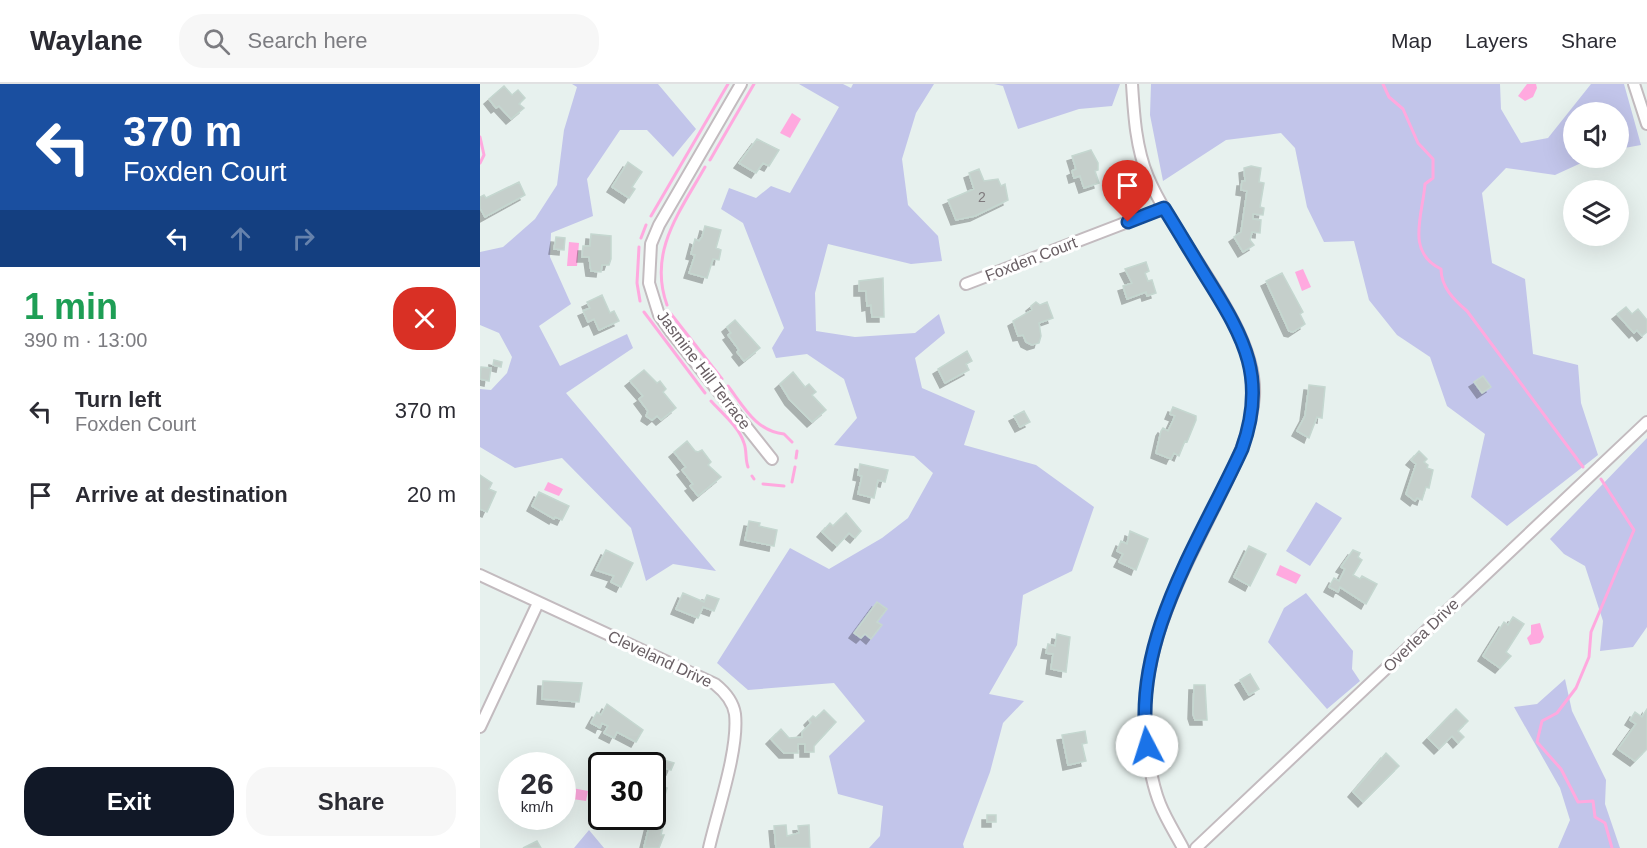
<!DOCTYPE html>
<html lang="en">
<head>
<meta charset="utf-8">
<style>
  :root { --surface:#fff; --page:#f7f7f7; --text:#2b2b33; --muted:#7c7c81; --line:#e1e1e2; --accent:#111827 }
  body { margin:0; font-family:Helvetica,sans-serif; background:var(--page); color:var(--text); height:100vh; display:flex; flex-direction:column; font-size:22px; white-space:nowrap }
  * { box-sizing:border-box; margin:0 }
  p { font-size:20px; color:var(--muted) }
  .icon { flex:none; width:33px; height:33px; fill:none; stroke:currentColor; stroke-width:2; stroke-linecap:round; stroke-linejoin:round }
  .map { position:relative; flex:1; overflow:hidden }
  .side { display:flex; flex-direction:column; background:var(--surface); width:480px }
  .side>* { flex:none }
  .top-card { background:#1a4fa0; color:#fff; overflow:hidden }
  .tools { position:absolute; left:1083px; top:18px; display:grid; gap:12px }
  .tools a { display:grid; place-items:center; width:66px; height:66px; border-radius:50%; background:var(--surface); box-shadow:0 6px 24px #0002; font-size:30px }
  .speed { position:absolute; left:18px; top:668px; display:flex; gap:12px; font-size:30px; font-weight:700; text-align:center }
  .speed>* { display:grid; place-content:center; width:78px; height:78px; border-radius:50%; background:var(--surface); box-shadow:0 6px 24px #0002; line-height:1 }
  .speed small { font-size:15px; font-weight:400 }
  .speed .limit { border:3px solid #111; border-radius:9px; background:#fff; color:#111 }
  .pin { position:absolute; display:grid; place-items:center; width:51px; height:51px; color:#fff; margin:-62px -26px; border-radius:50% 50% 50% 0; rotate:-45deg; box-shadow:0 0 6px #0007 }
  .pin .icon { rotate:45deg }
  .me { position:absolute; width:66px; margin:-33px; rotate:355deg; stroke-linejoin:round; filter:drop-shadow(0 0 4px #0008) }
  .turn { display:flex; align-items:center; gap:21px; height:126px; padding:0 24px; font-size:27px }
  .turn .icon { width:78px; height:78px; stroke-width:2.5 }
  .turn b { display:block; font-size:42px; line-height:51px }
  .lanes { display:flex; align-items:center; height:57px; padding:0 24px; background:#0003; justify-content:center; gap:30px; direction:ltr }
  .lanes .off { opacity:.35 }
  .round { display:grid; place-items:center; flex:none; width:63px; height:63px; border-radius:24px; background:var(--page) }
  .head { display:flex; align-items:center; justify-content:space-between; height:102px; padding:0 24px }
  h1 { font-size:36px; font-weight:700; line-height:45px; color:#1e9e55 }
  .button { display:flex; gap:12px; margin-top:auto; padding:12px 24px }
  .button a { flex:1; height:69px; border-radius:24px; background:var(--accent); color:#fff; font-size:24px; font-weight:700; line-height:69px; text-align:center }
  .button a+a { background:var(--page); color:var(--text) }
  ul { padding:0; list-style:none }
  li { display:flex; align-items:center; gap:18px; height:84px; padding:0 24px }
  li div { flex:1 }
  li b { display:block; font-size:22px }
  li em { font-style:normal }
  header { display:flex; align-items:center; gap:36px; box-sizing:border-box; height:84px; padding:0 30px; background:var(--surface); border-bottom:2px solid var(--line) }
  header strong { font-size:28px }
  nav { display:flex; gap:33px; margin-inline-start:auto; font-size:21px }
  .search { width:420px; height:54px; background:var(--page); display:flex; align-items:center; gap:15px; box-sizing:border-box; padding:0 21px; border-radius:24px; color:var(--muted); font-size:22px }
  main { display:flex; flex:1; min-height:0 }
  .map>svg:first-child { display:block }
</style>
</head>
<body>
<header>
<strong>Waylane</strong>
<div class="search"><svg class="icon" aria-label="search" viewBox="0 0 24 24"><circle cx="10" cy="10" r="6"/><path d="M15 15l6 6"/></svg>Search here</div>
<nav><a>Map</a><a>Layers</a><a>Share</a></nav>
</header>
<main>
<section class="side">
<div class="top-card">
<div class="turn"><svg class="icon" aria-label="left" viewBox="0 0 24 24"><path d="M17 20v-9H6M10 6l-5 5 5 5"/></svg><div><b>370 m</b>Foxden Court</div></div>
<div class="lanes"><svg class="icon" aria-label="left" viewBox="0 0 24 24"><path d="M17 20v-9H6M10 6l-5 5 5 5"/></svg><svg class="icon off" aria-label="ahead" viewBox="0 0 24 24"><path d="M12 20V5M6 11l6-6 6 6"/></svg><svg class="icon off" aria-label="right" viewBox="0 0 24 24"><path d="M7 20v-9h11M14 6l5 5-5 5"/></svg></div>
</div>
<div class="head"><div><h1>1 min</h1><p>390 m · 13:00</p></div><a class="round" style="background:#d93025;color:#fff"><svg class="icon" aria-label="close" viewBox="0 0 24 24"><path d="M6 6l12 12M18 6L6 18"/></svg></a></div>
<ul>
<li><svg class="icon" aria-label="left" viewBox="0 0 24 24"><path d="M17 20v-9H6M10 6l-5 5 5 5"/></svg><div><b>Turn left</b><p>Foxden Court</p></div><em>370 m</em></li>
<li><svg class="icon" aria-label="arrive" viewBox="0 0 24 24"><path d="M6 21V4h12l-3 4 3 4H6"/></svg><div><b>Arrive at destination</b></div><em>20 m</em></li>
</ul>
<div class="button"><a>Exit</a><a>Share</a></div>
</section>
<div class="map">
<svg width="1167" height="764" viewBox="0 0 1167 764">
  <defs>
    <filter id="shadow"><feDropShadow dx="-5" dy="5" stdDeviation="0" flood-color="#0004"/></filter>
  </defs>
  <rect width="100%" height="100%" fill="#e7f1ee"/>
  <path fill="#c2c5ea" d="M92,0H178L216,45L193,73L167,46H140L107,95L113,132L71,149L70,173L91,220L59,242L80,282L147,250L153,264L86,309L236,487L193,480L166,497L151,444L82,374L35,384L0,363V305L11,306L27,289L32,273L19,249L0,241V168L23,163L55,135L77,101L84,46L97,3Z
    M319,0H363L371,4L373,0H454L436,29L422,75L428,121L458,152L462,177L431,180L348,160L335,209L336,247L375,253L435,249L459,230L465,249L435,274L442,304L495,327L484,361L556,381L614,423L592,487L543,511L537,561L509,610L544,617L523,639L510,688L483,760L484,764H389L400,752L403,722L358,710L349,672L385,637L354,599L268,606L237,579L310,464L349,485L402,454L428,434L453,389L434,372L354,361L377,334L364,295L327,270L296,274L292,264L304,244L263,139L241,125L249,104L276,114L291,102L310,109L359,23Z
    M514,0H640L632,22L599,25L538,45L523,2Z
    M671,0H1020L1021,25L1041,59L1068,54L1111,0H1144L1161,61L1139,65L1138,28H1094V74H1112L1075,91L1026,84L1002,109L1012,179L1045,195L1053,270L1098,281L1101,319L1118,371L1027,442L991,413L1005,350L967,322L950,273L917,251L889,216L874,157L844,158L827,123L815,64L801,49L746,56L683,97L670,31Z
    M1167,354V543L1153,563L1120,567L1123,537L1105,482L1084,470L1070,455Z
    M836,418L862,434L830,482L806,467Z
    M826,509L873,567L872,585L880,597L847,625L788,558L804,524Z
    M1085,595L1092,627L1126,696L1125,720L1140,764H1078L1090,736L1080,704L1034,623L1057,620Z
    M109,746L124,764H94Z"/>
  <path fill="#ffa9df" d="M1047,0H1056L1057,4L1053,13L1045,17L1038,12Z
    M312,29L321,35L310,54L300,49Z
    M89,158L99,159L97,182H87Z
    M823,185L831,203L822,207L815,188Z
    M68,398L83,405L79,412L64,406Z
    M800,481L821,491L816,500L796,491Z
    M1060,539L1064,553L1060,559L1050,561L1047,554L1051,550V541Z
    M87,703L108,707L106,717L86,714Z"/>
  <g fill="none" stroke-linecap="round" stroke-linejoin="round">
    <path stroke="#ffa9df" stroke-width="3" d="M903,0L909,13L923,25L938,59L953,75V94L945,100C943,130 925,168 961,185C961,203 974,216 987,227L1103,383
      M0,53L4,71L0,79
      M230,76L274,0
      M171,132L248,0
      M161,154L166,141
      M159,163L157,199L160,217
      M187,221C168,168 199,129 225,83
      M164,228L225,309
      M191,230L242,295
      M248,302C264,323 276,347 304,350L312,358
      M231,317C242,329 259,343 264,359C267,367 265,375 268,383
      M316,374L317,367
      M272,392L274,395
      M1121,395L1154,446L1111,548L1109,573L1096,604L1077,629L1062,637L1057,658L1081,685L1098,718L1113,717L1115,733L1125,739L1132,764
      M312,398L315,383
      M283,400L304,402"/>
  </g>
  <path fill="#c5cfcb" stroke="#c5d7d0" stroke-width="1.5" filter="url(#shadow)" d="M24,2L32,11L38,6L45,14L39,20L44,24L31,35L19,22L16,24L9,15Z
    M277,55L299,66L289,82L283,79L276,89L259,79Z
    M611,66L618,79V86L615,87L619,99L604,104L600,92L594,94L592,87L596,85L592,72Z
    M148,78L162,88L152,103L155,105L149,114L132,103Z
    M771,82L781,84L779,98L784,99L780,123L784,124L783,131L773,130V135L781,136L780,149L772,148L770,156L774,161L763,168L754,153L761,148L767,107L761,106L762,97H765L764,84Z
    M499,85L504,97L518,95L521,102L525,100L528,116L495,132L476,136L468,116L494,105L489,89Z
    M39,98L45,111L5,133L0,124V113L4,111L6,114Z
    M225,142L241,146L236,164L241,166L239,176L233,175L227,194L209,189L215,171L211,170L215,155L219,157L222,153Z
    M111,150L131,152V175L129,181H122L121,188L111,187L109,173H102L103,162H110Z
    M76,153L85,154L84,166L74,165Z
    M666,178L669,187L665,189L668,197L672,196L676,209L667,212L666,208L647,215L643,202L652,199L645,185Z
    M802,189L823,228L820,230L825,240L813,248L809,247L786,197Z
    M403,194L404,233H392L391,221L387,222L386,207H379V197Z
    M122,211L130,229L134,227L139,237L119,246L114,235L108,238L103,227L110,224L107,218Z
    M556,218L560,221L567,218L573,234L559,239L561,252L559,259L552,261L546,258L543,251L538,252L533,237L552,226L551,222Z
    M1146,223L1152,230L1158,225L1167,236V248L1162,252L1157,246L1154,249L1137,230Z
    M255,236L280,264L264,277L257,268L259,266L248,251L251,249L247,243Z
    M487,267L492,277L486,280L489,286L465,299L458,285Z
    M14,276L22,278L21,283L13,281Z
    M1,283L11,284L9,297L0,295Z
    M164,286L177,299L180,297L186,305L183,308L196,324L181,336L177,332L172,336L166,332L168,327L159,315L163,312L150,297Z
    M313,288L325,303L329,300L336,308L332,311L346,326L332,338L310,316L300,300Z
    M1003,292L1011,303L1002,309L994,298Z
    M829,301L845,303L842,334L837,333L829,354L817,347L825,332Z
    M693,323L716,332V336L707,358L705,357L699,372L694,369L691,375L676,369L681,347L683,344L688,347L695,332L690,330Z
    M544,327L550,338L540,343L534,332Z
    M207,357L215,367L218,368L222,366L231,378L228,381L241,393L218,412L210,402L213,400L202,386L206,383L194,368Z
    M939,367L947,375L944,378L948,381L947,384L953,386L949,404L946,403L942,416L937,414L935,417L926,410L936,380L931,376Z
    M380,380L408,386L405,398L398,396L394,414L378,410L382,392L378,391Z
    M0,391L12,399L9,405L16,408L7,428L0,425Z
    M59,408L89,422L82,436L75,433L74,435L52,422Z
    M366,429L381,447L375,454L369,449L357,462L342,448L350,439L353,442Z
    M269,437L280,439L279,442L297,446L294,462L265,456Z
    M650,447L668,455L656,486L639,478L643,470L637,467L641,457L647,460Z
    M769,462L786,470L770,502L754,493Z
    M126,466L153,479L141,503L131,498L134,492L116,486Z
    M873,466L880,469L878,473L882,476L873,491L880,495L882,492L897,500L886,520L860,503L858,508L849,503L854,494L859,497L865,485L861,483Z
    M203,509L224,518L227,511L239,515L234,527L223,523L218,534L196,525Z
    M397,518L407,525L397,538L402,541L391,555L385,550L381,554L374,549Z
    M1033,533L1044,540L1026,568L1031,572L1020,584L1003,572L1024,538L1028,541Z
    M577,550L590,553L586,588L571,585L573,570L566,569L568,560L575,562Z
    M770,590L779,605L769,611L760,596Z
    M63,597L102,599L99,618L62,615Z
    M714,601H725L727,636H715L713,630Z
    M127,620L163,646L156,658L137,648L134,654L124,649L128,642L122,639L120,644L111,639L117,628L121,631Z
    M976,625L988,637L978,647L984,653L978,659L972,652L959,665L948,654Z
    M1167,625V665L1155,677L1138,665L1156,640L1150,636L1155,628L1162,633Z
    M344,626L356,638L334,662V668H325V660H318V669H304L291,655L301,645L309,654L322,653V648L331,639L329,636L333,632L336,634Z
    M605,647L607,659L602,660L606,677L588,681L582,651Z
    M906,669L919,682L883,718L873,708Z
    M184,676L194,679L191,686L181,683Z
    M174,701L187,704L181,725L183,726L182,733H185L181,751H184L179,764H166L164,763L171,735L160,732H172Z
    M507,731H516V738H507Z
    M306,741L307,752L319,749L318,742L329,741L330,764H296L294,742Z
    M57,757L61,764H43Z"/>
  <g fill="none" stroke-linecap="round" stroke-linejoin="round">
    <g stroke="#c3bbbf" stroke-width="14">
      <path id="minor" d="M261,0L179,141L171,160L169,199L179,231L191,248L292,375
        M652,0C654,32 656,64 668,93C695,158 778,243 774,312C771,353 751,389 733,426C694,505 655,576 667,667C670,685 673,703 680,720C686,735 695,749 703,764
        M1154,0L1167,40
        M486,200L684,124
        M0,491L235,600C245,608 253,617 255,630C259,666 237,728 229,764
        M0,643L58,519
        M716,764L1167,338"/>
    </g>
    <use href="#minor" stroke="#fff" stroke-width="10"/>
  </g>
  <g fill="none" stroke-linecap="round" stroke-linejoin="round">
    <g stroke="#114b97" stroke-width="15">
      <path id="route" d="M648,138L684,124C699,148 713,172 728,196C765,255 787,295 762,365C719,459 652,555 667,662"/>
    </g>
    <use href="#route" stroke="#1a73e8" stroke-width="10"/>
  </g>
  <g text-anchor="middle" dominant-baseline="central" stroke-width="6" stroke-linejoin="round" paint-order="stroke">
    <g font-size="14" fill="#7f7a7d">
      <text x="502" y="113">2</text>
    </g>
    <g font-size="16" fill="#685e63" stroke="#fff">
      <text transform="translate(551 175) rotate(-21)">Foxden Court</text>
      <text transform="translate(224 286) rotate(53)">Jasmine Hill Terrace</text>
      <text transform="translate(941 551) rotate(-44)">Overlea Drive</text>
      <text transform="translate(180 575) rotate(25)">Cleveland Drive</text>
    </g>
  </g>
</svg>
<div class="tools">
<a><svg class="icon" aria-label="sound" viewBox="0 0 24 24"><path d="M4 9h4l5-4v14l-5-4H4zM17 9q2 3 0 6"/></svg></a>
<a><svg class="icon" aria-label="layers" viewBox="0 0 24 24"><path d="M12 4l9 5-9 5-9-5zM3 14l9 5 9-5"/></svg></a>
</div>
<div class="speed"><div>26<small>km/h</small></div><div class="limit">30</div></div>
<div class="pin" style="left:648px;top:138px;background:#d93025"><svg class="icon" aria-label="arrive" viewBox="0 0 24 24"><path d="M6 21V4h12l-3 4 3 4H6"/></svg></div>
<svg class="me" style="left:667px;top:662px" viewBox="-20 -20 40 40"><circle r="19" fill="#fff"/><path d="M0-13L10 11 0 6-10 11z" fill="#1a73e8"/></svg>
</div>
</main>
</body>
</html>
